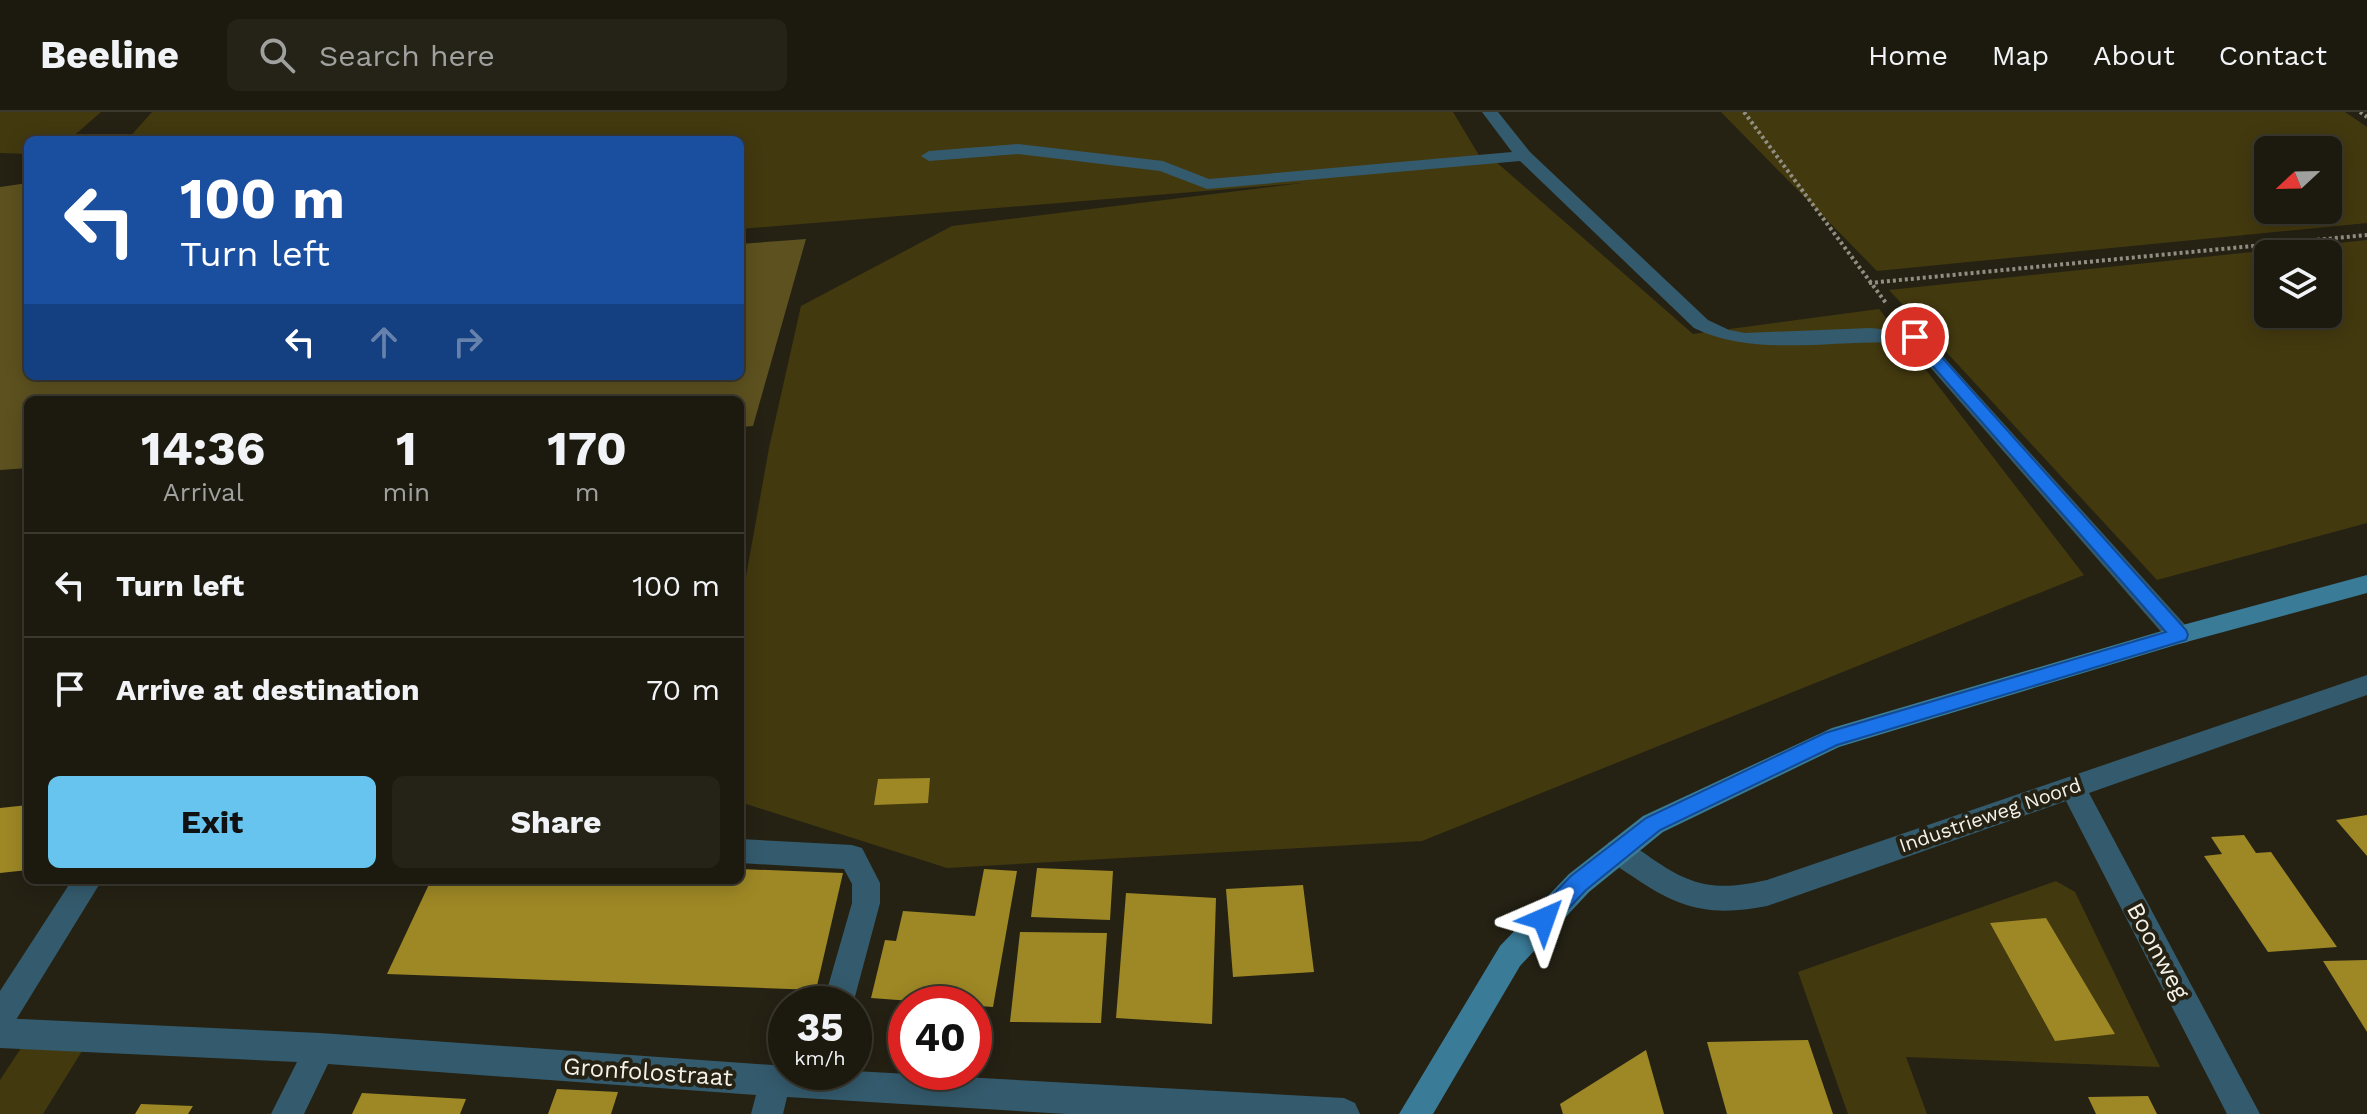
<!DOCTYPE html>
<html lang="en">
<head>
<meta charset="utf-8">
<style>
  :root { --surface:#1c1a0f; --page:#252318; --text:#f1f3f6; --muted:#a0a19e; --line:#3a382f; --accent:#66c4ef }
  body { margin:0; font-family:"Work Sans",sans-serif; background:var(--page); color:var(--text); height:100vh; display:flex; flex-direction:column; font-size:30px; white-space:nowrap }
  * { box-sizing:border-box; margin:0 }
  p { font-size:26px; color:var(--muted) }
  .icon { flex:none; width:44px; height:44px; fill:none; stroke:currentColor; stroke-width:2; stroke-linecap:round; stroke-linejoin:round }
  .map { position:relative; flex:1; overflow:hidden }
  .panel { position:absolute; left:24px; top:284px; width:720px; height:488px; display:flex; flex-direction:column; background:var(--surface); border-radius:12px; box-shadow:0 4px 20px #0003,0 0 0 2px var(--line) }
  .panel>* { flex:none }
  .hud { position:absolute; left:24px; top:24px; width:720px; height:244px; border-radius:12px; box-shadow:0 4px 20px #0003,0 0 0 2px var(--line); background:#1a4fa0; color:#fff; overflow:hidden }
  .needle { width:52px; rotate:248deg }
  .controls { position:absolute; left:2254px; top:24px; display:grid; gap:16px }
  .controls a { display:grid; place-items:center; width:88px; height:88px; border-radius:12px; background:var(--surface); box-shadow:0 4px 20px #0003,0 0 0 2px var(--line); font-size:40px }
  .speed { position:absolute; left:768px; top:874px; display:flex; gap:16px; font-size:40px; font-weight:700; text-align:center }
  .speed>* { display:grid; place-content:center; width:104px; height:104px; border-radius:50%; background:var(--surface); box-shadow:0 4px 20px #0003,0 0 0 2px var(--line); line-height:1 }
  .speed small { font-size:20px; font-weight:400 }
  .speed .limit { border:12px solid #d22; background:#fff; color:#111 }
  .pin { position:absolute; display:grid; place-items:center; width:68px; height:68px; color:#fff; margin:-34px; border:4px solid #fff; border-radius:50%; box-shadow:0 2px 8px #0007 }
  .me { position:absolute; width:88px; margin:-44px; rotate:43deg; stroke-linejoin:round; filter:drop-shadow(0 0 6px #0008) }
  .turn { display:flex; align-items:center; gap:28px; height:168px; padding:0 24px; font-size:36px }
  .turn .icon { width:104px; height:104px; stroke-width:2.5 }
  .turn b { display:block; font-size:56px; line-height:68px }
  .lanes { display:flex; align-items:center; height:76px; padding:0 24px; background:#0003; justify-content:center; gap:40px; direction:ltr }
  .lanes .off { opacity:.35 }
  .eta { display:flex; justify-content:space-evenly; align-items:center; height:136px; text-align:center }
  .eta b { font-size:48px; font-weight:700; line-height:56px }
  .action { display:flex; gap:16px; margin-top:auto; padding:16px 24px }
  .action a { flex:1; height:92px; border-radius:12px; background:var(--accent); color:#111; font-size:32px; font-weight:700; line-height:92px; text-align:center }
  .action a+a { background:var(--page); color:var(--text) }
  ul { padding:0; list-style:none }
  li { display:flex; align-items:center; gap:24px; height:104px; padding:0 24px; border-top:2px solid var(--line) }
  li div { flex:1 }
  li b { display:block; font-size:30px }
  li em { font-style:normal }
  header { display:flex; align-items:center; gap:48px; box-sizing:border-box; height:112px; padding:0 40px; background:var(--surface); border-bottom:2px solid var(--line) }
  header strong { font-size:38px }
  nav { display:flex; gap:44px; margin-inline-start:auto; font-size:28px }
  .search { width:560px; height:72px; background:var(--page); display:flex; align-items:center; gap:20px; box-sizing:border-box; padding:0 28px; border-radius:12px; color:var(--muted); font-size:30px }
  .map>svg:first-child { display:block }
</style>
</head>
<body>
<header>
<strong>Beeline</strong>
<div class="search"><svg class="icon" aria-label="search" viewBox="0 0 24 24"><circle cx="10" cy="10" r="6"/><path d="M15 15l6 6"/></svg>Search here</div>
<nav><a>Home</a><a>Map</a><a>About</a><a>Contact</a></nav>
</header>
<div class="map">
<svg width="2367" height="1002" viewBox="0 0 2367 1002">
  <rect width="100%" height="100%" fill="#252214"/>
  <path fill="#43390f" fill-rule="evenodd" d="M0,0H101L69,28H28V42L0,41Z
    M152,0H1453L1483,50L1495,49L1693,222L1879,197L2084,463L1422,729L947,756L740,690V498L769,336L801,194L952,114L1302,71L740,117V28H127Z
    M1721,0H2345L2367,15V111L1877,159ZM2328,38V98H2268V38Z
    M2367,128V411L2157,468L1889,178ZM2328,142V202H2268V142Z
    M2056,769L2075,780L2160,955L1906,945L1927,1002H1848L1798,860Z
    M27,927L87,931L43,1002H0V968Z"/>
  <path fill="#5d511f" d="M28,71V264H740V132L806,127L753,314L740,315V288H28V356L0,358V75Z"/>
  <path fill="#9e8825" d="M930,666L928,691L874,693L878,667Z
    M28,693V758L0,761V696Z
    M2367,703V744L2336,708Z
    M2244,723L2256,741L2271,740L2337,835L2268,840L2204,744L2222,742L2211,725Z
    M1037,756L1113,759L1110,808L1031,805Z
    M740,757L843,761L816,878L387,862L431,768H740Z
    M984,757L1017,759L993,895L871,886L885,828L896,829L903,799L975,804Z
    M1303,773L1314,860L1233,865L1226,777Z
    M1126,781L1216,786L1212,912L1116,906Z
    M2046,806L2115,922L2055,929L1990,811Z
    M1020,820L1107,821L1101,911L1010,910Z
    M2367,848V920L2323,849Z
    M1808,928L1833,1002H1727L1707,930Z
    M1646,938L1664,1002H1563L1560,992Z
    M557,977L618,980L611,1002H548Z
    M362,981L466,987L460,1002H352Z
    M2148,984L2157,1002H2096L2088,985Z
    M141,992L193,994L188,1002H135Z"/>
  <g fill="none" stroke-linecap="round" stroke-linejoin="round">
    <path stroke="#918e82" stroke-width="4" stroke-dasharray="3 3" stroke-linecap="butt" d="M1744,0L1886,191
      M2360,0L2367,5
      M1869,171L2367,123"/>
    <path fill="#345b6d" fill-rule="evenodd" d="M1482,0H1498L1530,40L1708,208L1729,218L1745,221L1870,216L1922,221L2188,516L2191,523L2188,530L2179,532L2170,530L1909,231C1840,226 1757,247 1694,216L1520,49L1207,77L1160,59L1018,42L929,49L921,44L929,39L1018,32L1163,49L1209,67L1512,40Z
      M740,727L852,733L862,736L880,771V791L853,892H823L852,791V772L844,757L740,751Z
      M72,768H102L11,916L0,921V879Z"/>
    <path fill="#345b6d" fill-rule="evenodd" d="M2367,563V583L2089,681L2260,1002H2227L2066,689L1767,794C1711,805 1679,797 1632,764C1621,757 1611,751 1605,739L1609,730L1619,727C1633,732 1645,742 1657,750C1697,777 1721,778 1767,768Z
      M0,906L320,921L786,954V960L854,959L1344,986L1355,991L1360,1002H1067L787,985L783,1002H751L756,983L328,952L304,1002H271L297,950L0,936Z"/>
    <path fill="#3a7b97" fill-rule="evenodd" d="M2367,463V481L2179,532L1839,635L1663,720L1589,780L1520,854L1433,1002H1399L1500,834L1569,762L1643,704L1832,616L2179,514Z"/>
  </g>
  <path fill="#1a73e8" stroke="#114b97" stroke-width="2" d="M1915,221L1921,222L2186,518L2188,523L2186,528L1837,633L1660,718L1586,778L1552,814L1544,817L1536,814L1533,807L1536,800L1571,764L1646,706L1825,621L2166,520L1910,228L1908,225Z"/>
  <g text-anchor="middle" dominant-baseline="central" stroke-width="8" stroke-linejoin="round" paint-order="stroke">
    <g font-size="20" fill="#f4f2e8" stroke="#252214">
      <text transform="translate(1990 703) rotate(-19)">Industrieweg Noord</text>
    </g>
    <g font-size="24" fill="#f4f2e8" stroke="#252214">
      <text transform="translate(2158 839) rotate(62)">Boonweg</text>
      <text transform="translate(648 960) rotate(4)">Gronfolostraat</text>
    </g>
  </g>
</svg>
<div class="controls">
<a><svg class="needle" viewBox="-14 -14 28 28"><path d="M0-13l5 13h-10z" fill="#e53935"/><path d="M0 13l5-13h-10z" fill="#a0a19e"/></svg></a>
<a><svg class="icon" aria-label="layers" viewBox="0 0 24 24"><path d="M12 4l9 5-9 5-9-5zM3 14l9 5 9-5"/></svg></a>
</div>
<div class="speed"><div>35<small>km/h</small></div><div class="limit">40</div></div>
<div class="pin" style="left:1915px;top:225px;background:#d93025"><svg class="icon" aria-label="arrive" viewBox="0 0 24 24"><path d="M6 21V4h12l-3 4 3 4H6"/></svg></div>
<svg class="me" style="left:1544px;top:807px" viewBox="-20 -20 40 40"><path d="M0-17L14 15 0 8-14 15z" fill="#1a73e8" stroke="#fff" stroke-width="4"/></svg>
<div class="hud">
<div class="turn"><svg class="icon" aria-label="left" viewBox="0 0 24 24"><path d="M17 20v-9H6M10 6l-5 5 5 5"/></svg><div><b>100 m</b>Turn left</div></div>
<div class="lanes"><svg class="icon" aria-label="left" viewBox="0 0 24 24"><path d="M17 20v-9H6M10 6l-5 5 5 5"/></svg><svg class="icon off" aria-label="ahead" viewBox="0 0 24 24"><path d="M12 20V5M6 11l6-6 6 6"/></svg><svg class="icon off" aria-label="right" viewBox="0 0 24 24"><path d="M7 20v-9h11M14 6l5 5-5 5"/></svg></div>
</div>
<section class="panel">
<div class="eta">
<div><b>14:36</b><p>Arrival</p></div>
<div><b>1</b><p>min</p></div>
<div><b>170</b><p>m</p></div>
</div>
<ul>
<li><svg class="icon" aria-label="left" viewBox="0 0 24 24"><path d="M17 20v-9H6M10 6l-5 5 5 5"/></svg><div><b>Turn left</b></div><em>100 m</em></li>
<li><svg class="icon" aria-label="arrive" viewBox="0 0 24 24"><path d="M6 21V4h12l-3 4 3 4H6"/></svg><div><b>Arrive at destination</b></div><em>70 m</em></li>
</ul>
<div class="action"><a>Exit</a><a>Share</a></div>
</section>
</div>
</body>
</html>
